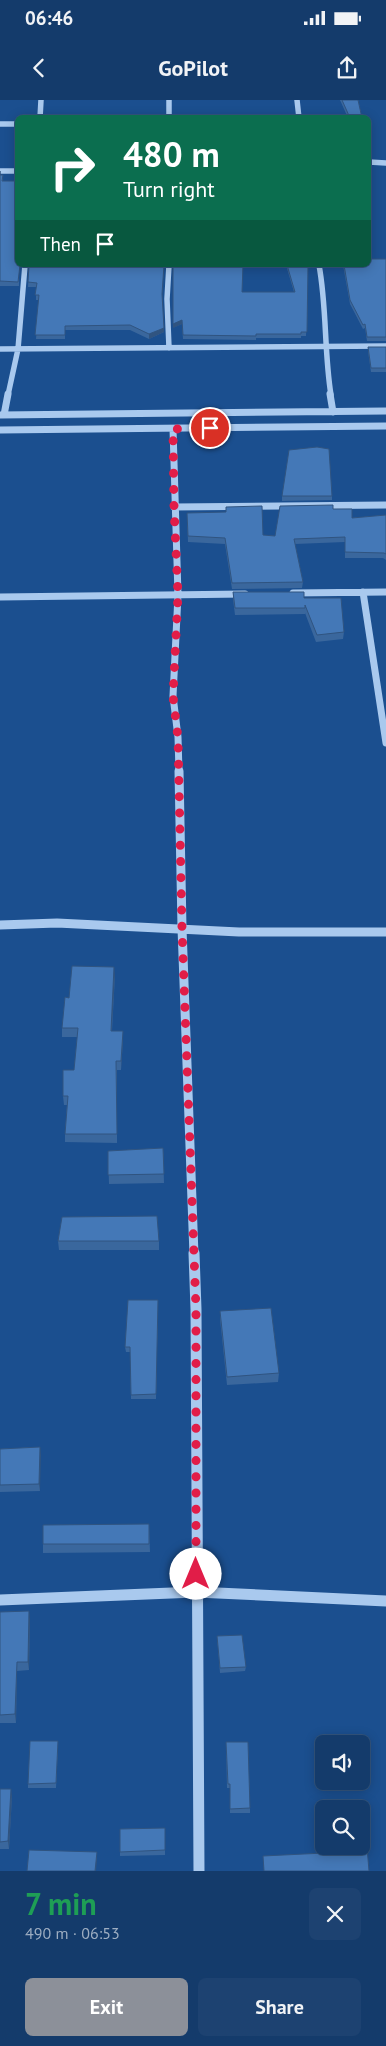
<!DOCTYPE html>
<html lang="en">
<head>
<meta charset="utf-8">
<style>
  :root { --surface:#143b6b; --page:#1d4271; --text:#f1f3f6; --muted:#9dadc1; --line:#33557e; --accent:#8c9099 }
  body { margin:0; font-family:"PT Sans",sans-serif; background:var(--page); color:var(--text); height:100vh; display:flex; flex-direction:column; font-size:19px; white-space:nowrap }
  * { box-sizing:border-box; margin:0 }
  p { font-size:16px; color:var(--muted) }
  .icon { flex:none; width:28px; height:28px; fill:none; stroke:currentColor; stroke-width:2; stroke-linecap:round; stroke-linejoin:round }
  .map { position:relative; height:1771px; overflow:hidden }
  .panel { display:flex; flex-direction:column; background:var(--surface); flex:1 }
  .panel>* { flex:none }
  .guide { position:absolute; left:15px; top:15px; width:356px; height:152px; border-radius:8px; box-shadow:0 2px 12px #0003,0 0 0 1px var(--line); background:#0b6e4f; color:#fff; overflow:hidden }
  .controls { position:absolute; left:315px; top:1635px; display:grid; gap:10px }
  .controls a { display:grid; place-items:center; width:55px; height:55px; border-radius:8px; background:var(--surface); box-shadow:0 2px 12px #0003,0 0 0 1px var(--line); font-size:25px }
  .pin { position:absolute; display:grid; place-items:center; width:42px; height:42px; color:#fff; margin:-21px; border:2px solid #fff; border-radius:50%; box-shadow:0 1px 5px #0007 }
  .me { position:absolute; width:55px; margin:-28px; rotate:0deg; stroke-linejoin:round; filter:drop-shadow(0 0 4px #0008) }
  .turn { display:flex; align-items:center; gap:18px; height:105px; padding:0 25px; font-size:22px }
  .turn .icon { width:65px; height:65px; stroke-width:2.5 }
  .turn b { display:block; font-size:35px; line-height:42px }
  .then { display:flex; align-items:center; height:48px; padding:0 25px; background:#0003; gap:10px; font-size:19px }
  .round { display:grid; place-items:center; flex:none; width:52px; height:52px; border-radius:8px; background:var(--page) }
  .head { display:flex; align-items:center; justify-content:space-between; height:85px; padding:0 25px }
  h1 { font-size:30px; font-weight:700; line-height:38px; color:#1e9e55 }
  .action { display:flex; gap:10px; margin-top:auto; padding:10px 25px }
  .action a { flex:1; height:58px; border-radius:8px; background:var(--accent); color:#fff; font-size:20px; font-weight:700; line-height:58px; text-align:center }
  .action a+a { background:var(--page); color:var(--text) }
  .status { display:flex; justify-content:space-between; align-items:center; height:35px; padding:0 25px; background:var(--surface); direction:ltr }
  .status svg { height:14px; fill:currentColor }
  header { display:flex; justify-content:space-between; align-items:center; height:65px; padding:0 25px; background:var(--surface); font-size:22px; font-weight:700 }
  .map>svg:first-child { display:block }
</style>
</head>
<body>
<div class="status"><b>06:46</b><svg viewBox="0 0 49 12"><path d="M0 12V9h3v3zM5 12V6h3v6zM10 12V3h3v9zM15 12V0h3v12zM26 1h20v11H26zM47 4h2v5h-2z"/></svg></div>
<header><svg class="icon" aria-label="back" viewBox="0 0 24 24"><path d="M15 5l-7 7 7 7"/></svg>GoPilot<svg class="icon" aria-label="share" viewBox="0 0 24 24"><path d="M12 15V3M7 8l5-5 5 5M5 13v7h14v-7"/></svg></header>
<div class="map">
<svg width="386" height="1771" viewBox="0 0 386 1771">
  <rect width="100%" height="100%" fill="#1b4f8f"/>
  <g fill="none" stroke-linecap="round" stroke-linejoin="round">
    <path stroke="#a9c9ee" stroke-width="5.5" d="M169,0V18
      M297,0L299,18
      M40,18L41,0
      M0,24H18
      M369,62L386,63
      M0,71H18
      M169,165L167,199L169,248
      M319,165C327,208 324,252 331,295
      M0,249L386,246
      M8,295L18,249L25,165"/>
    <path stroke="#a9c9ee" stroke-width="7" d="M330,294L333,312
      M0,315L386,311
      M4,315L8,294
      M173,329L178,495L173,596L178,637L179,672
      M0,330L386,326
      M174,407L386,405
      M363,492L386,643
      M293,493L386,492
      M0,497L245,494"/>
    <path stroke="#a9c9ee" stroke-width="9" d="M179,671L182,828L194,1155
      M0,825L57,823L239,832H386"/>
    <path stroke="#a9c9ee" stroke-width="11" d="M194,1153L196,1209L199,1771
      M0,1500L196,1492L386,1501"/>
  </g>
  <path fill="#3a679d" d="M340,0H358L362,18H348Z
    M0,71V75L3,79V81H18L19,186H0Z
    M386,159V241H367L365,228L363,229L350,204L343,165H369Z
    M29,165L162,197L164,232L149,239L130,230H65V239H36L39,200H36V187H28Z
    M286,165H308L306,236H301V238H256V240L183,239L182,224L173,228L242,192H294Z
    M368,247H386V272H371L368,251Z
    M282,396H332V400L282,401Z
    M333,409L352,418L386,415V460L383,458H345V442L295,444L303,482L302,488L232,489L225,444L188,442L187,413L263,435L275,436Z
    M233,492L304,498L344,532L343,539L316,542L305,513V514L235,515L233,499Z
    M115,875L112,931H123V940L121,970H117V1043L65,1042V1034L67,1005H64L63,996L74,970L78,937H62V928L69,898Z
    M163,1048L164,1083L109,1084L108,1051Z
    M58,1141H159V1150H59Z
    M158,1200L156,1299H131L130,1252H126L125,1247Z
    M220,1211L279,1273L278,1282L227,1285L220,1219Z
    M40,1347V1391L0,1392V1349Z
    M149,1424L150,1452L43,1453V1444Z
    M0,1512L30,1519L29,1570L17,1571L16,1623H0Z
    M217,1536L246,1567L245,1571L220,1573Z
    M226,1642L250,1708V1713H230V1688H227Z
    M58,1646L56,1688H28V1684Z
    M0,1689L12,1696L9,1749H0Z
    M165,1728V1755L120,1756V1729Z"/>
  <path fill="#305480" d="M182,220V224L173,228V224Z
    M164,228V232L149,239V234Z
    M114,867L115,875L111,940V931Z
    M123,931V940L121,970V961Z
    M40,1347L41,1355L40,1391L39,1384Z
    M29,1511L30,1519L29,1570L28,1562Z
    M17,1562V1571L16,1623L15,1614Z
    M11,1689L12,1696L9,1749L8,1741Z
    M97,1752V1760L96,1771H95Z"/>
  <path fill="#4478b7" stroke="#305480" d="M342,0H358L362,18H350Z
    M0,71V75H3L2,81H18V165H20L18,182L0,181Z
    M369,159H386V237H367L365,224L363,225L350,200L344,165H369Z
    M29,165H164L162,194L164,228L149,234L130,225L65,226V235H35L39,195H35L37,183L28,182Z
    M173,165H243L242,192H295L287,165H308L307,232H301V234H256V236L183,235L182,220L173,224Z
    M368,247H386V268H371Z
    M317,347L329,349L332,396H282L289,350Z
    M333,405V409H352V418L386,415V454L384,453L345,452V437L294,439L303,482L232,483L225,438L188,436L187,413L226,412V407L262,406L263,435L275,436L280,406Z
    M233,492H304V498H341L344,532L317,535L305,505V508H235Z
    M72,866L114,867L111,931H123L121,961H116L117,1034H65L68,996H63V970H74L78,928H62L65,897L69,898Z
    M163,1048L164,1074L108,1075V1051Z
    M157,1116L159,1141H58L62,1117Z
    M128,1200H158L156,1294L131,1295L130,1247H125Z
    M271,1208L279,1273L227,1277L220,1211Z
    M40,1347L39,1384L0,1385V1349Z
    M149,1424V1444H43V1425Z
    M29,1511L28,1562H17L15,1614L0,1615V1512Z
    M242,1535L246,1567L220,1568L217,1536Z
    M30,1641H58L56,1683L28,1684Z
    M226,1642H248L250,1708L230,1709V1684H228Z
    M0,1689H11L8,1741L0,1742Z
    M165,1728V1750L120,1752V1729Z
    M361,1735H366L369,1771H264L263,1756L345,1752L344,1746H361Z
    M29,1750L97,1752L95,1771H27Z"/>
  <g fill="none" stroke-linecap="round" stroke-linejoin="round">
    <path stroke="#e11d48" stroke-width="9" stroke-dasharray="0 16.2" d="M196,1474V1209L182,828L178,638L173,596L178,495L174,407L173,329L210,328"/>
  </g>
</svg>
<div class="controls">
<a><svg class="icon" aria-label="sound" viewBox="0 0 24 24"><path d="M4 9h4l5-4v14l-5-4H4zM17 9q2 3 0 6"/></svg></a>
<a><svg class="icon" aria-label="search" viewBox="0 0 24 24"><circle cx="10" cy="10" r="6"/><path d="M15 15l6 6"/></svg></a>
</div>
<div class="pin" style="left:210px;top:328px;background:#d93025"><svg class="icon" aria-label="arrive" viewBox="0 0 24 24"><path d="M6 21V4h12l-3 4 3 4H6"/></svg></div>
<svg class="me" style="left:196px;top:1474px" viewBox="-20 -20 40 40"><circle r="19" fill="#fff"/><path d="M0-13L10 11 0 6-10 11z" fill="#e11d48"/></svg>
<div class="guide">
<div class="turn"><svg class="icon" aria-label="right" viewBox="0 0 24 24"><path d="M7 20v-9h11M14 6l5 5-5 5"/></svg><div><b>480 m</b>Turn right</div></div>
<div class="then">Then<svg class="icon" aria-label="arrive" viewBox="0 0 24 24"><path d="M6 21V4h12l-3 4 3 4H6"/></svg></div>
</div>
</div>
<section class="panel">
<div class="head"><div><h1>7 min</h1><p>490 m · 06:53</p></div><a class="round"><svg class="icon" aria-label="close" viewBox="0 0 24 24"><path d="M6 6l12 12M18 6L6 18"/></svg></a></div>
<div class="action"><a>Exit</a><a>Share</a></div>
</section>
</body>
</html>
